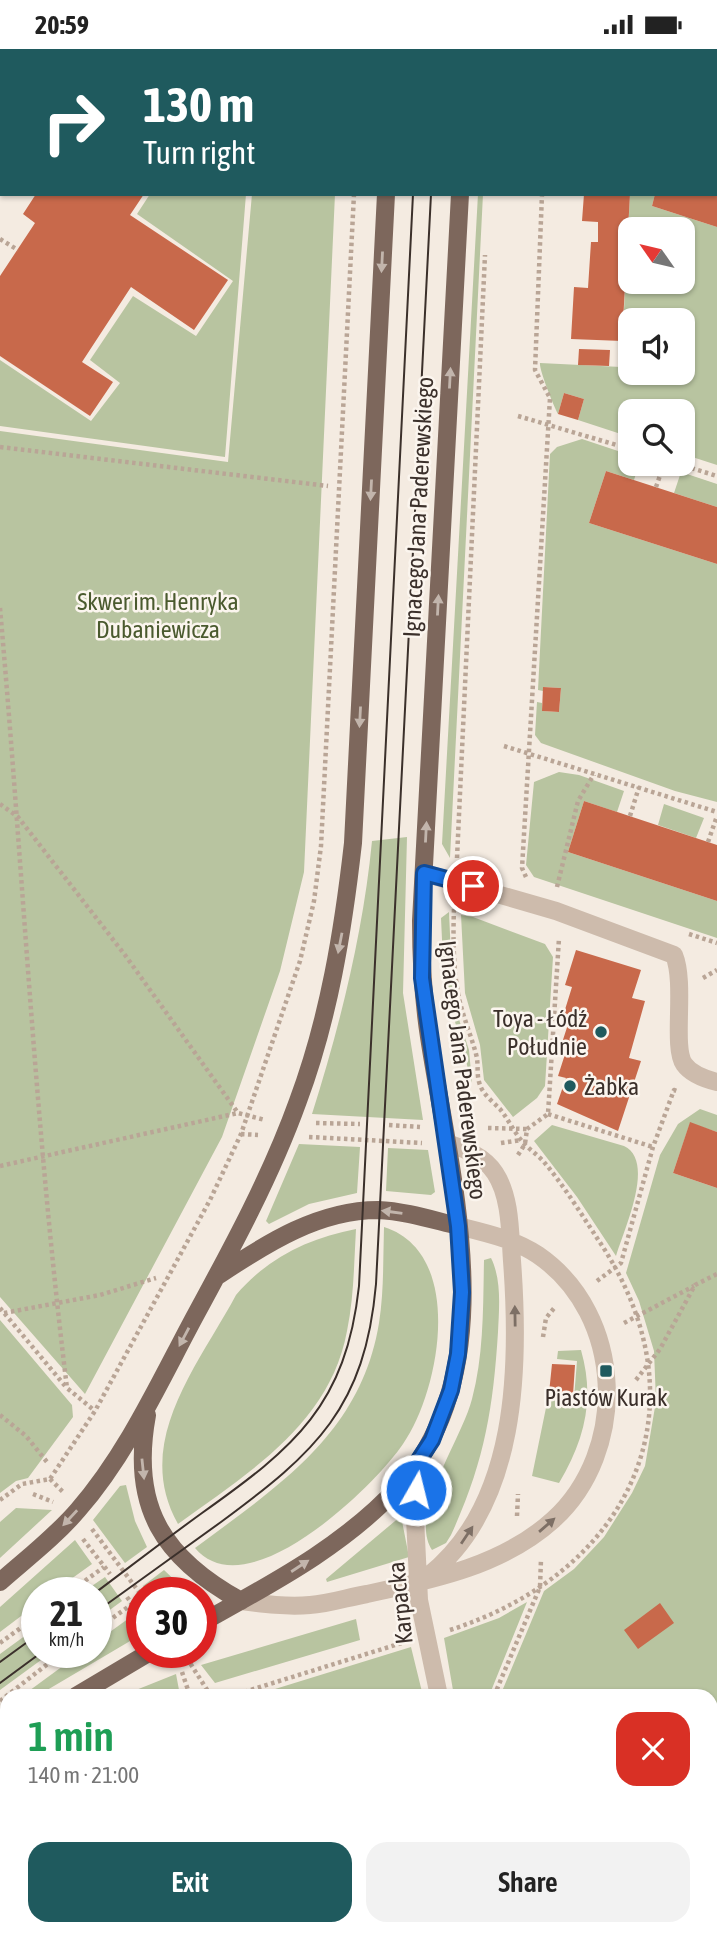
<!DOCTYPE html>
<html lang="en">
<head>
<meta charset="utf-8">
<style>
  :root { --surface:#fff; --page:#f2f2f2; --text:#222; --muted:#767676; --accent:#1f5a5e }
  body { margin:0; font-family:"Asap Condensed",sans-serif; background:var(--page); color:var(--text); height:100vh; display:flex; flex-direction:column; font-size:26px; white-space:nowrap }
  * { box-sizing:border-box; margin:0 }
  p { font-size:23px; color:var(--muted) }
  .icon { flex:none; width:38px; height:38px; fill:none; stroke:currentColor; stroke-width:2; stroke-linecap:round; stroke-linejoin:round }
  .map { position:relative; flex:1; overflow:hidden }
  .side { position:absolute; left:0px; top:1640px; width:718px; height:247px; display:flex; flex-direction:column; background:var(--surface); border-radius:21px 21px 0 0; box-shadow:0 2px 5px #0004 }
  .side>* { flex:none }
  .guide { position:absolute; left:0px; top:0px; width:718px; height:147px; box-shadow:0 2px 5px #0004; background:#1f5a5e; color:#fff; overflow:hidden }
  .needle { width:46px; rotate:304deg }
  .controls { position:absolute; left:618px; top:168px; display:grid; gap:14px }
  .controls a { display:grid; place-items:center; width:77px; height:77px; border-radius:14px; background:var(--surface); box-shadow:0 2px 5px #0004; font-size:35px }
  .speed { position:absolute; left:21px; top:1528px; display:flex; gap:14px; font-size:35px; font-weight:700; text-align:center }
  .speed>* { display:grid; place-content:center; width:91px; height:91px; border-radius:50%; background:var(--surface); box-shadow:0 2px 5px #0004; line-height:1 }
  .speed small { font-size:18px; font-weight:400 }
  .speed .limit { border:10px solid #d22; background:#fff; color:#111 }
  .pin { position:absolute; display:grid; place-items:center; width:60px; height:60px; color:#fff; margin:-30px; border:4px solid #fff; border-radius:50%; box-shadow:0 2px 7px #0007 }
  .me { position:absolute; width:77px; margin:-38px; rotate:8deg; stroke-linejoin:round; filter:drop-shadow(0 0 5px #0008) }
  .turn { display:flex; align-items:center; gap:24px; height:147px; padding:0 28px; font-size:32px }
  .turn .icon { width:91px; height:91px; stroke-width:2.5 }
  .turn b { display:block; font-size:49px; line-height:60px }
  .round { display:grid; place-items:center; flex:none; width:74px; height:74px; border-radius:21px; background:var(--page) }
  .overview { display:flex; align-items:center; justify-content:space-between; height:119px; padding:0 28px }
  h1 { font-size:42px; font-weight:600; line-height:52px; color:#1e9e55 }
  .action { display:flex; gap:14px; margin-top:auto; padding:14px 28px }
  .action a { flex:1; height:80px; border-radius:21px; background:var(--accent); color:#fff; font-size:28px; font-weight:600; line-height:80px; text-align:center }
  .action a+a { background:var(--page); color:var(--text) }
  .status { display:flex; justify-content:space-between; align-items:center; height:49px; padding:0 35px; background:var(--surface); direction:ltr }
  .status svg { height:19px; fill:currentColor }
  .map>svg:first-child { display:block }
</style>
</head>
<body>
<div class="status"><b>20:59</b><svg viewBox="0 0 49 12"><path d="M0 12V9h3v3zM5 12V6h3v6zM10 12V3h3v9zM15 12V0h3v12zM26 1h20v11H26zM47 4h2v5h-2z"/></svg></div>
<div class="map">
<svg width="717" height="1885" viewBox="0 0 717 1885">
  <rect width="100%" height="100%" fill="#f4ebe1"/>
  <path fill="#b8c4a0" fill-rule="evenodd" d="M150,145H246L225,408L0,377V311L91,372L120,334L90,311L133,247L196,287L233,232L137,165Z
    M252,145H335L304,823L280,922L222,1088L85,1345L0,1248V382L228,413Z
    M478,145H483L450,809L442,795Z
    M630,145H655L652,157L717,178V416L683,405L682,362H630V388L578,371L584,350L564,344L558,365C555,360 539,321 540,314L621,318ZM630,180H682V233H630ZM630,271H682V324H630Z
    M582,390L630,406V415H639L634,431L606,422L589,474L717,515V753L675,742L541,694L535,686L537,653L542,654V662L559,663L561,639L543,638V642L538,641L550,405L557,398Z
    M681,423L717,435V458L674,444Z
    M559,723L579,726L624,742L617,763L584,752L568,803L717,852V889L534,828L526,816L534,733Z
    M664,755L704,769L696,789L658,776Z
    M407,788L403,944L423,1071L312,1065C340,976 363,885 372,792Z
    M449,863L453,952L469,1001L472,1034L444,933L441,869Z
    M461,866L473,868L545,895L553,908L545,1037L537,1049L513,1068L484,1031L480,996L465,944Z
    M700,1060L717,1066V1083L690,1074L673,1124L717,1139V1885H479L480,1880H710V1647H500L544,1542L574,1520L604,1488L632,1444L645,1417L656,1352L654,1302L639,1252L626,1224L660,1106L678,1075Z
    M552,1076L624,1097C656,1112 624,1180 616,1207L577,1148L534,1092Z
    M299,1095L360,1098L357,1144L309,1155L269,1175L266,1172Z
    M388,1099L428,1101L435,1143L431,1146L386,1142Z
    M384,1178C466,1204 440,1342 403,1395C374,1438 247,1561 195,1499C278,1437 361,1385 379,1274C384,1243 383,1210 384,1178Z
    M356,1180C354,1214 354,1248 347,1282C330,1375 248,1424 178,1475C132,1393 198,1317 236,1246C267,1209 309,1189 356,1180Z
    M491,1209C502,1231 499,1260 498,1283C493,1362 484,1414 451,1486L446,1494L432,1501C408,1465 462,1390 472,1350C484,1305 483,1257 484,1211Z
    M0,1271L72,1356L73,1368L28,1429L16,1432L0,1444Z
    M581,1301C595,1350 585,1390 559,1434L532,1427L548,1349H574L577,1312L557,1310L558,1302Z
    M126,1436L135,1472L147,1498L125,1514L93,1471L120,1437Z
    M16,1459L52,1461L0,1509V1473Z
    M401,1467L409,1508L327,1533L326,1530Z
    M75,1491L92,1515L53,1543L37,1544V1555L0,1583V1558Z
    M164,1521L187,1543H147L143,1537Z
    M105,1528L122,1552L96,1571V1544L83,1543Z
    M527,1553L489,1647H454L444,1589L499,1569Z
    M132,1567L142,1579V1585L37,1647H22L82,1603H96V1593Z
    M356,1570L360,1591L215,1634L201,1616Z
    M37,1578V1603H52L0,1641V1605Z
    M411,1598L423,1647H252Z
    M176,1625L179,1641L176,1647H121Z
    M7,1763V1880H402L401,1885H0V1767Z"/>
  <path fill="#c8694b" d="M36,145H144L130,166L228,231L194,281L131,238L82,313L113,333L90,367L0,307V227L35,174L23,165Z
    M584,145H630L622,292L571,290L574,238L588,239L591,193H598V173L582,172Z
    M655,145H717V178L652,157Z
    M579,300L610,301L609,317L578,316Z
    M564,344L584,350L578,371L558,365Z
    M606,422L717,458V515L589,474Z
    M543,638L561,639L559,663L542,662Z
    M584,752L717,796V852L568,803Z
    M576,901L641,921L632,949L645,952L629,1009L641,1012L618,1082L557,1055L566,1029L558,1027L567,999L561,997L570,969L563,967L572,938L565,936Z
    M690,1073L717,1083V1139L673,1124Z
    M552,1315L575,1316L573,1346L549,1344Z
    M660,1554L674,1574L638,1600L624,1581Z"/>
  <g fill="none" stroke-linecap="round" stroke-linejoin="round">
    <path stroke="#b9a596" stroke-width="4.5" stroke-dasharray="3.5 3.5" stroke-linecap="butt" d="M61,0L64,2
      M273,0L275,2
      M361,2V0
      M496,2V0
      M0,190L18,201
      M518,367L630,400
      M0,398L328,437
      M678,415L717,427
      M656,438L664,415
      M0,559C23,819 35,1080 67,1339L95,1362
      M504,697L717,763
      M0,755L18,768L125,906L238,1064L265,1071
      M630,767L639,738
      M708,793L717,767
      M457,809L485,206
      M526,828L522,819L550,349L535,321L542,145
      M557,838L578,752L594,725
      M689,885L717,894
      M703,929L717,921
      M548,1065L653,1098
      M316,1074L360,1075
      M389,1076L420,1078
      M488,1079L527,1080
      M241,1085L258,1086
      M309,1088L422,1094
      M501,1094L521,1091
      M518,1106L525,1095L527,1080L548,1065L559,889
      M0,1117L238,1064
      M597,1232L621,1214L653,1098L674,1041L677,1042
      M0,1259L66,1338
      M4,1264L100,1246L156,1229
      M624,1274L694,1237
      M543,1288L546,1269L555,1258
      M636,1331L660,1300L695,1236L717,1225
      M0,1366L26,1387L47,1413
      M50,1430L63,1443
      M33,1445L53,1453
      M0,1451L22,1435L50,1430L95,1362L210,1151L241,1085L300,912L314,852L321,797L354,145
      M517,1467L518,1445
      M92,1480L142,1547
      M83,1490L110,1525
      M68,1544L104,1518
      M127,1548L142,1568
      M96,1581L132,1555
      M450,1581C630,1523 709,1360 601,1195C583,1168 565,1138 544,1113C537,1105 527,1099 521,1091C513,1081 508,1070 500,1060C493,1053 483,1045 480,1036C476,1026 479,1015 476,1005C471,986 463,968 459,949C453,921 453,888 454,859
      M0,1594L37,1567
      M183,1603L211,1647
      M182,1623L190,1647
      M231,1647L405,1593
      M494,1647L540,1538L541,1510
      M0,1652L63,1603
      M0,1760L7,1756
      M403,1880L404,1884"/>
    <path stroke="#cdbbac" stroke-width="18" d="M716,73L717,74
      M424,824L556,862L674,906C686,935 672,997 684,1015C691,1025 705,1030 717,1033
      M417,1414L415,1469L419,1551L439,1647
      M428,1527C518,1456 520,1318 512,1212C510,1185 511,1148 495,1124C484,1107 465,1100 447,1094
      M241,1552C264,1555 287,1558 310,1556C329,1555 349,1548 367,1545C432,1531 502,1517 553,1471C629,1402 625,1266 538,1206C514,1190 486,1184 458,1177
      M440,1885V1880"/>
    <path stroke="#7d675c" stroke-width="18" d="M393,2V0
      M467,2V0
      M219,1226C267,1194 319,1161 378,1161C405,1162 433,1171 458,1177
      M147,1366C130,1458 163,1509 241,1552
      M0,1533C26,1510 55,1488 78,1461C127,1405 160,1332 195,1267C233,1197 271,1127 298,1052C329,969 343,882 353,794L386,145
      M201,1574C271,1535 346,1496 400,1436C506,1317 450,1127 429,988C423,949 421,911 421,872L460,145
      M76,1647L150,1603
      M0,1693L7,1689"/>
    <path stroke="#3b302b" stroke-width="2" d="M420,2V0
      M438,2V0
      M95,1544C131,1517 166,1490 202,1464C295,1398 346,1356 359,1237L413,145
      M96,1563C138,1533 179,1503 221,1473C316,1403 365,1359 376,1235L431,145
      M0,1613L37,1586
      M0,1634L42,1603"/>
  </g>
  <defs><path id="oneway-solid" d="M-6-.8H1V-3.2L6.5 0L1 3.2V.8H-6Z" transform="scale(1.75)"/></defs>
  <g fill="#c2b5ac">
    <use href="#oneway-solid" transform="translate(382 213) rotate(93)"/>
    <use href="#oneway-solid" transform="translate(450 329) rotate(-87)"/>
    <use href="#oneway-solid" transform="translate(371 441) rotate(93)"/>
    <use href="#oneway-solid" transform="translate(438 556) rotate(-87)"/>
    <use href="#oneway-solid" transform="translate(360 668) rotate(93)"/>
    <use href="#oneway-solid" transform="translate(426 783) rotate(-87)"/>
    <use href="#oneway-solid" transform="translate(340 894) rotate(101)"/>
    <use href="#oneway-solid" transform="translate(392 1163) rotate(-172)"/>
    <use href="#oneway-solid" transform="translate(184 1288) rotate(118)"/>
    <use href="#oneway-solid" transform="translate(143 1420) rotate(84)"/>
    <use href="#oneway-solid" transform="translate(70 1469) rotate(133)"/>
    <use href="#oneway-solid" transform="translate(300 1517) rotate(-33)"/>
  </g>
  <g fill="#7d6f65">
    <use href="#oneway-solid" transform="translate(515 1267) rotate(-91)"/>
    <use href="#oneway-solid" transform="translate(547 1476) rotate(-41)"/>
    <use href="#oneway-solid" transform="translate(467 1486) rotate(-56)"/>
  </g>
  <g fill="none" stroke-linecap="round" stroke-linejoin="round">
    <g stroke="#114b97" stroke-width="18">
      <path id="route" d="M416,1441L417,1414L432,1391L451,1341L458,1305L462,1243L458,1177L422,929L424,824L473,837"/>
    </g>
    <use href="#route" stroke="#1a73e8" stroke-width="12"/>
  </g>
  <g fill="#1f5a5e" stroke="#fbf5ee" stroke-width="2.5">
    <circle cx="601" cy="983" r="7"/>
    <circle cx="570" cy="1037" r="7"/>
    <rect x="599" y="1315" width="14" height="14" rx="3.5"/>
  </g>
  <g text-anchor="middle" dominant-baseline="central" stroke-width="5" stroke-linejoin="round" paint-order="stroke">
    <g font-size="24" fill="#3b302b" stroke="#fbf5ee">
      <text transform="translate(418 458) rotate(-87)">Ignacego Jana Paderewskiego</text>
      <text transform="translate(463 1021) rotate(83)">Ignacego Jana Paderewskiego</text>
      <text transform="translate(400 1554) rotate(-96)">Karpacka</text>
    </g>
    <g font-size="24" fill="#4a5a2e" stroke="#fbf5ee">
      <text x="158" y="552">Skwer im. Henryka<tspan x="158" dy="28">Dubaniewicza</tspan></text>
    </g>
    <g font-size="24" fill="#3b302b" stroke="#fbf5ee" text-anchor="end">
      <text x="587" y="969">Toya - Łódź<tspan x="587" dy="28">Południe</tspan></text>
      <text x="584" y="1037" text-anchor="start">Żabka</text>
      <text x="606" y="1348" text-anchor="middle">Piastów Kurak</text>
    </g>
  </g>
</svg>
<div class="controls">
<a><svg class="needle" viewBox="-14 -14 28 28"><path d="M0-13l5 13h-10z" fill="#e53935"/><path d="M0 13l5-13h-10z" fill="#767676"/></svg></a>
<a><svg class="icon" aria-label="sound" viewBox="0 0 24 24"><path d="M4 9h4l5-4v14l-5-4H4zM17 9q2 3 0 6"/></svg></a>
<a><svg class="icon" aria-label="search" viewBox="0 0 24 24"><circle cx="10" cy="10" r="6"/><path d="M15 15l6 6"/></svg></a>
</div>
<div class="speed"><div>21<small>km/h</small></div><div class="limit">30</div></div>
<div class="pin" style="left:473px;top:837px;background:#d93025"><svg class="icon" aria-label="arrive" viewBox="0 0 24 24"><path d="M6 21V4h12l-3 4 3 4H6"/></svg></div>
<svg class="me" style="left:416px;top:1441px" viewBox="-20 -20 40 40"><circle r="17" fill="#1a73e8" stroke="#fff" stroke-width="3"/><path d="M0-11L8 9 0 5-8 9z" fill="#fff"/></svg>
<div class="guide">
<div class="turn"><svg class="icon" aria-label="right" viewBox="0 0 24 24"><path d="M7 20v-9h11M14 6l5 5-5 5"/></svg><div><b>130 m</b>Turn right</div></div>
</div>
<section class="side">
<div class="overview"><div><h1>1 min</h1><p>140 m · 21:00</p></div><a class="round" style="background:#d93025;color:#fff"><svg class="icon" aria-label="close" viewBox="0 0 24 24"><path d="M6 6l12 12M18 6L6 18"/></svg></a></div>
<div class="action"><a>Exit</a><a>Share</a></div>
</section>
</div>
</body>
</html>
